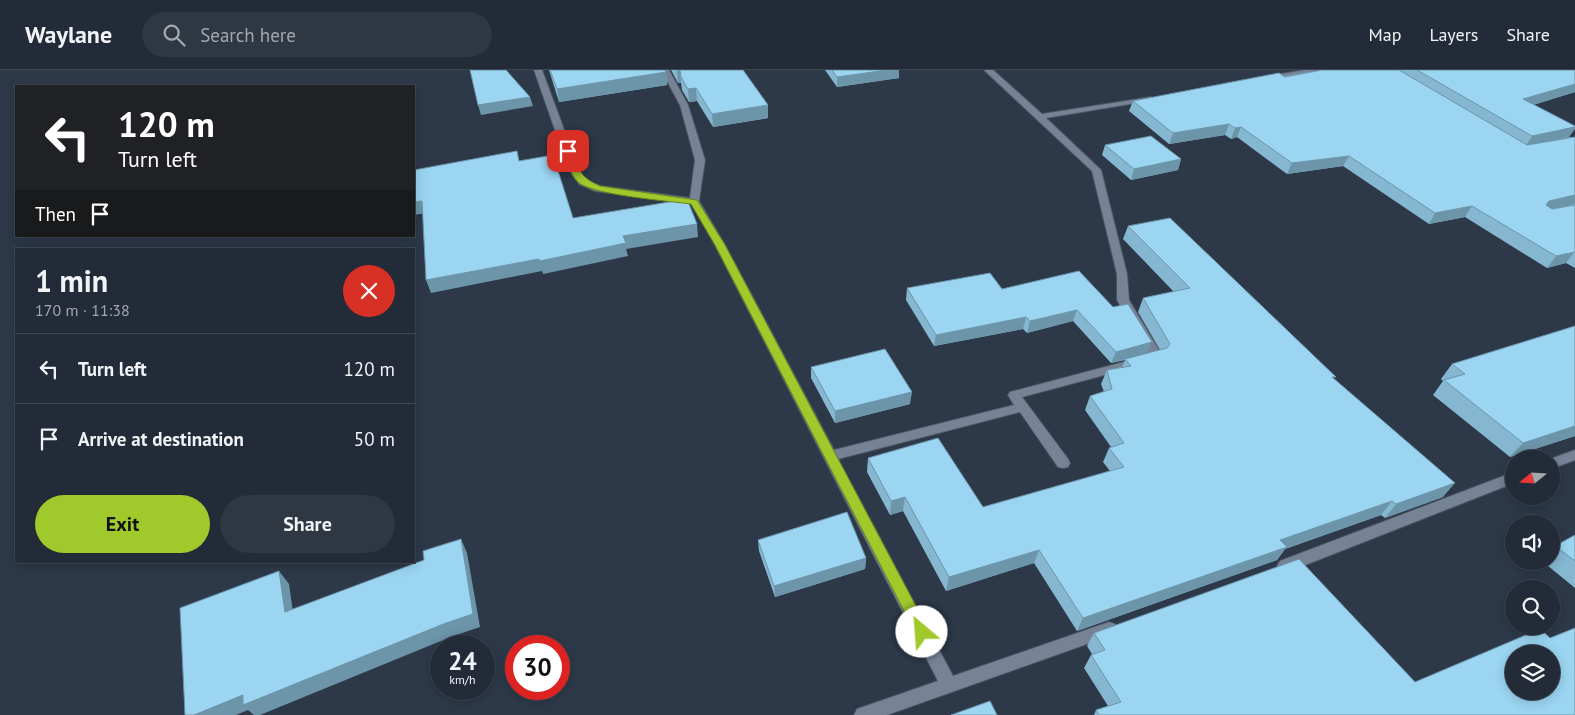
<!DOCTYPE html>
<html lang="en">
<head>
<meta charset="utf-8">
<style>
  :root { --surface:#222b37; --page:#2e3742; --text:#f1f3f6; --muted:#a2a7ad; --line:#3f4752; --accent:#a0c92c }
  body { margin:0; font-family:"PT Sans",sans-serif; background:var(--page); color:var(--text); height:100vh; display:flex; flex-direction:column; font-size:19px; white-space:nowrap }
  * { box-sizing:border-box; margin:0 }
  p { font-size:16px; color:var(--muted) }
  .icon { flex:none; width:28px; height:28px; fill:none; stroke:currentColor; stroke-width:2; stroke-linecap:round; stroke-linejoin:round }
  .map { position:relative; flex:1; overflow:hidden }
  .drawer { position:absolute; left:15px; top:178px; width:400px; height:315px; display:flex; flex-direction:column; background:var(--surface); border-radius:0px; box-shadow:0 2px 12px #0003,0 0 0 1px var(--line) }
  .drawer>* { flex:none }
  .hud { position:absolute; left:15px; top:15px; width:400px; height:152px; border-radius:0px; box-shadow:0 2px 12px #0003,0 0 0 1px var(--line); background:#202124; color:#fff; overflow:hidden }
  .needle { width:32px; rotate:252deg }
  .tools { position:absolute; left:1505px; top:380px; display:grid; gap:10px }
  .tools a { display:grid; place-items:center; width:55px; height:55px; border-radius:50%; background:var(--surface); box-shadow:0 2px 12px #0003,0 0 0 1px var(--line); font-size:25px }
  .speed { position:absolute; left:430px; top:565px; display:flex; gap:10px; font-size:25px; font-weight:700; text-align:center }
  .speed>* { display:grid; place-content:center; width:65px; height:65px; border-radius:50%; background:var(--surface); box-shadow:0 2px 12px #0003,0 0 0 1px var(--line); line-height:1 }
  .speed small { font-size:12px; font-weight:400 }
  .speed .limit { border:8px solid #d22; background:#fff; color:#111 }
  .pin { position:absolute; display:grid; place-items:center; width:42px; height:42px; color:#fff; margin:-21px; border-radius:10px; box-shadow:0 2px 8px #0006 }
  .me { position:absolute; width:55px; margin:-28px; rotate:333deg; stroke-linejoin:round; filter:drop-shadow(0 0 4px #0008) }
  .turn { display:flex; align-items:center; gap:18px; height:105px; padding:0 20px; font-size:22px }
  .turn .icon { width:65px; height:65px; stroke-width:2.5 }
  .turn b { display:block; font-size:35px; line-height:42px }
  .then { display:flex; align-items:center; height:48px; padding:0 20px; background:#0003; gap:10px; font-size:19px }
  .round { display:grid; place-items:center; flex:none; width:52px; height:52px; border-radius:26px; background:var(--page) }
  .headline { display:flex; align-items:center; justify-content:space-between; height:85px; padding:0 20px }
  h1 { font-size:30px; font-weight:700; line-height:38px }
  .action { display:flex; gap:10px; margin-top:auto; padding:10px 20px }
  .action a { flex:1; height:58px; border-radius:30px; background:var(--accent); color:#111; font-size:20px; font-weight:700; line-height:58px; text-align:center }
  .action a+a { background:var(--page); color:var(--text) }
  ul { padding:0; list-style:none }
  li { display:flex; align-items:center; gap:15px; height:70px; padding:0 20px; border-top:1px solid var(--line) }
  li div { flex:1 }
  li b { display:block; font-size:19px }
  li em { font-style:normal }
  header { display:flex; align-items:center; gap:30px; box-sizing:border-box; height:70px; padding:0 25px; background:var(--surface); border-bottom:1px solid var(--line) }
  header strong { font-size:24px }
  nav { display:flex; gap:28px; margin-inline-start:auto; font-size:18px }
  .search { width:350px; height:45px; background:var(--page); display:flex; align-items:center; gap:12px; box-sizing:border-box; padding:0 18px; border-radius:28px; color:var(--muted); font-size:19px }
  .map>svg:first-child { display:block }
</style>
</head>
<body>
<header>
<strong>Waylane</strong>
<div class="search"><svg class="icon" aria-label="search" viewBox="0 0 24 24"><circle cx="10" cy="10" r="6"/><path d="M15 15l6 6"/></svg>Search here</div>
<nav><a>Map</a><a>Layers</a><a>Share</a></nav>
</header>
<div class="map">
<svg width="1575" height="645" viewBox="0 0 1575 645">
  <rect width="100%" height="100%" fill="#2d3949"/>
  <g fill="none" stroke-linecap="round" stroke-linejoin="round">
    <g stroke="#4c5663" stroke-width="2">
      <path id="street" d="M534,0H542L579,100L585,110L600,116L690,128L695,90L680,35L661,0H669L688,35L705,90L699,131L725,175L834,380L1014,335L1008,325L1010,322L1150,285L1117,230V204L1092,101L984,0H993L1042,44L1151,27V31H1148L1046,48L1101,100L1127,204L1129,230L1163,287L1161,290L1022,327L1068,389L1070,393L1068,397L1063,398L1058,397L1020,342L838,389L953,606L1109,552L1115,554L1117,559L1115,564L887,645H854L857,639L938,611L715,175L691,133L595,121L579,114L569,100Z
        M1305,0H1324L1320,2L1268,10L1264,8L1268,6Z
        M1575,380V390L1551,399L1550,389Z
        M1514,402V413L1290,501L1285,502L1280,501L1277,496L1280,491Z"/>
    </g>
    <use href="#street" fill="#768396" fill-rule="evenodd"/>
  </g>
  <path fill="#85b7d0" d="M549,0H665L666,2L667,15L559,32Z
    M671,0H743L768,35V48L713,57L697,31L689,32L682,20L681,13H678Z
    M825,0H899V8L837,17Z
    M1322,0H1575V22L1533,35L1569,67H1575V135L1552,139L1575,135V198L1566,193L1547,198L1465,147L1429,154L1343,96L1287,104L1237,67L1231,69L1225,65L1169,74L1129,41L1133,31Z
    M1105,75L1181,89L1178,100L1131,110L1102,85Z
    M1128,156L1334,310L1443,427L1385,448L1381,445L1285,479L1277,490L1077,561L1034,493L946,521L903,441L890,445L867,402L868,388L983,437L1110,401L1103,392L1109,378L1111,377L1085,340L1090,326L1104,322L1101,314L1107,300L1122,297L1125,290L1111,293L1073,251L1027,263L1023,259L934,276L906,230L907,218L1002,219L1079,201L1147,283L1160,280L1138,242L1143,228L1174,222L1123,169Z
    M1575,256V366L1510,387L1433,325L1443,311L1441,309L1452,294Z
    M811,297L910,334L835,353L811,308Z
    M1575,465V518L1542,491H1551V479L1555,476Z
    M758,470L866,488L865,499L775,527L759,481Z
    M1094,563L1415,612L1575,645H1094L1096,640L1108,636L1084,598L1091,585L1092,584L1087,576Z"/>
  <path fill="#6c95a9" d="M677,0H680L681,13H678Z
    M887,0H899V8L837,17V7Z
    M666,2L667,15L559,32L557,19Z
    M1575,14V22L1517,40L1523,29Z
    M696,18L697,31L689,32L688,19Z
    M530,27L533,36L481,45L478,35Z
    M768,35V48L713,57L712,44Z
    M1229,54L1225,65L1169,74L1173,63Z
    M1241,57L1237,67L1231,69L1235,58Z
    M1575,57V59L1569,67L1525,77L1532,66Z
    M1349,86L1343,96L1287,104L1292,93Z
    M1181,89L1178,100L1131,110L1134,99Z
    M1575,125V134L1541,142L1549,131Z
    M422,131L426,143L414,145V132Z
    M1472,136L1465,147L1429,154L1435,143Z
    M697,154L698,167L626,179L628,186L543,204L542,201L431,223L426,210L623,166Z
    M1575,181L1566,193L1547,198L1556,186Z
    M1077,240L1073,251L1027,263L1030,251Z
    M1026,247L1023,259L934,276L936,265Z
    M1152,272L1147,284L1111,293L1116,282Z
    M912,322L910,334L835,353V341Z
    M1575,356V366L1510,387L1523,373Z
    M1455,413L1443,427L1385,448L1396,434Z
    M905,427L903,441L890,445L891,431Z
    M1392,431L1381,445L1285,479L1277,490L1077,561L1083,548L1280,470Z
    M461,469L467,483L480,557L453,566L260,645H254L248,640L236,645H194L243,625Z
    M1039,480L1034,493L946,521L949,507Z
    M866,488L865,499L775,527L774,516Z
    M279,501L289,514L295,556L285,542Z"/>
  <path fill="#9bd5f2" stroke="#6c95a9" fill-rule="evenodd" d="M470,0H506L530,27L478,35Z
    M550,0H665L666,2L557,19Z
    M680,0H743L768,35L712,44L696,18L688,19L681,7Z
    M832,0H887L837,7Z
    M1322,0H1399L1527,75L1575,67V125L1549,131L1546,135L1552,139L1575,135V182L1556,186L1472,136L1435,143L1349,86L1292,93L1241,57L1235,58L1229,54L1173,63L1133,31L1279,3L1285,7Z
    M1417,0H1575V14L1523,29L1575,56V57L1532,66Z
    M1151,66L1181,89L1134,99L1105,75Z
    M517,81L519,91L553,85L573,148L687,129L697,154L623,166L626,173L540,191L539,189L426,210L422,131L414,132V100Z
    M1170,148L1336,307H1332L1455,413L1396,434L1392,431L1280,470L1287,477L1083,548L1039,480L949,507L905,427L891,431L868,388L938,368L983,437L1124,397L1109,378L1124,373L1090,326L1112,319L1107,300L1131,296L1125,289L1167,278L1170,274L1143,228L1190,218L1128,156Z
    M1079,201L1113,237L1128,234L1152,272L1116,282L1077,240L1030,251L1026,247L936,265L907,218L990,203L1002,219Z
    M1575,256V356L1523,373L1444,310L1465,304L1452,294Z
    M885,279L912,322L835,341L811,297Z
    M847,442L866,488L774,516L758,470Z
    M1575,465V491L1555,476Z
    M461,469L473,544L446,553L243,635V625L194,645H185L180,538L279,501L285,542L424,490L423,481Z
    M1299,489L1415,612L1540,559L1550,568L1575,558V645H1099L1096,640L1121,632L1091,585L1105,580L1094,563ZM1514,584H1551V621H1514Z
    M990,631L997,645H951Z"/>
  <path fill="#a0c92c" stroke="#68831d" d="M565,79L572,81C579,101 580,107 600,116L697,130L725,175L927,557L929,562L927,566L922,568L917,566L715,175L691,134C669,131 591,125 578,112C570,104 567,92 563,81Z"/>
</svg>
<div class="tools">
<a><svg class="needle" viewBox="-14 -14 28 28"><path d="M0-13l5 13h-10z" fill="#e53935"/><path d="M0 13l5-13h-10z" fill="#a2a7ad"/></svg></a>
<a><svg class="icon" aria-label="sound" viewBox="0 0 24 24"><path d="M4 9h4l5-4v14l-5-4H4zM17 9q2 3 0 6"/></svg></a>
<a><svg class="icon" aria-label="search" viewBox="0 0 24 24"><circle cx="10" cy="10" r="6"/><path d="M15 15l6 6"/></svg></a>
<a><svg class="icon" aria-label="layers" viewBox="0 0 24 24"><path d="M12 4l9 5-9 5-9-5zM3 14l9 5 9-5"/></svg></a>
</div>
<div class="speed"><div>24<small>km/h</small></div><div class="limit">30</div></div>
<div class="pin" style="left:568px;top:81px;background:#d93025"><svg class="icon" aria-label="arrive" viewBox="0 0 24 24"><path d="M6 21V4h12l-3 4 3 4H6"/></svg></div>
<svg class="me" style="left:922px;top:562px" viewBox="-20 -20 40 40"><circle r="19" fill="#fff"/><path d="M0-13L10 11 0 6-10 11z" fill="#a0c92c"/></svg>
<div class="hud">
<div class="turn"><svg class="icon" aria-label="left" viewBox="0 0 24 24"><path d="M17 20v-9H6M10 6l-5 5 5 5"/></svg><div><b>120 m</b>Turn left</div></div>
<div class="then">Then<svg class="icon" aria-label="arrive" viewBox="0 0 24 24"><path d="M6 21V4h12l-3 4 3 4H6"/></svg></div>
</div>
<section class="drawer">
<div class="headline"><div><h1>1 min</h1><p>170 m · 11:38</p></div><a class="round" style="background:#d93025;color:#fff"><svg class="icon" aria-label="close" viewBox="0 0 24 24"><path d="M6 6l12 12M18 6L6 18"/></svg></a></div>
<ul>
<li><svg class="icon" aria-label="left" viewBox="0 0 24 24"><path d="M17 20v-9H6M10 6l-5 5 5 5"/></svg><div><b>Turn left</b></div><em>120 m</em></li>
<li><svg class="icon" aria-label="arrive" viewBox="0 0 24 24"><path d="M6 21V4h12l-3 4 3 4H6"/></svg><div><b>Arrive at destination</b></div><em>50 m</em></li>
</ul>
<div class="action"><a>Exit</a><a>Share</a></div>
</section>
</div>
</body>
</html>
